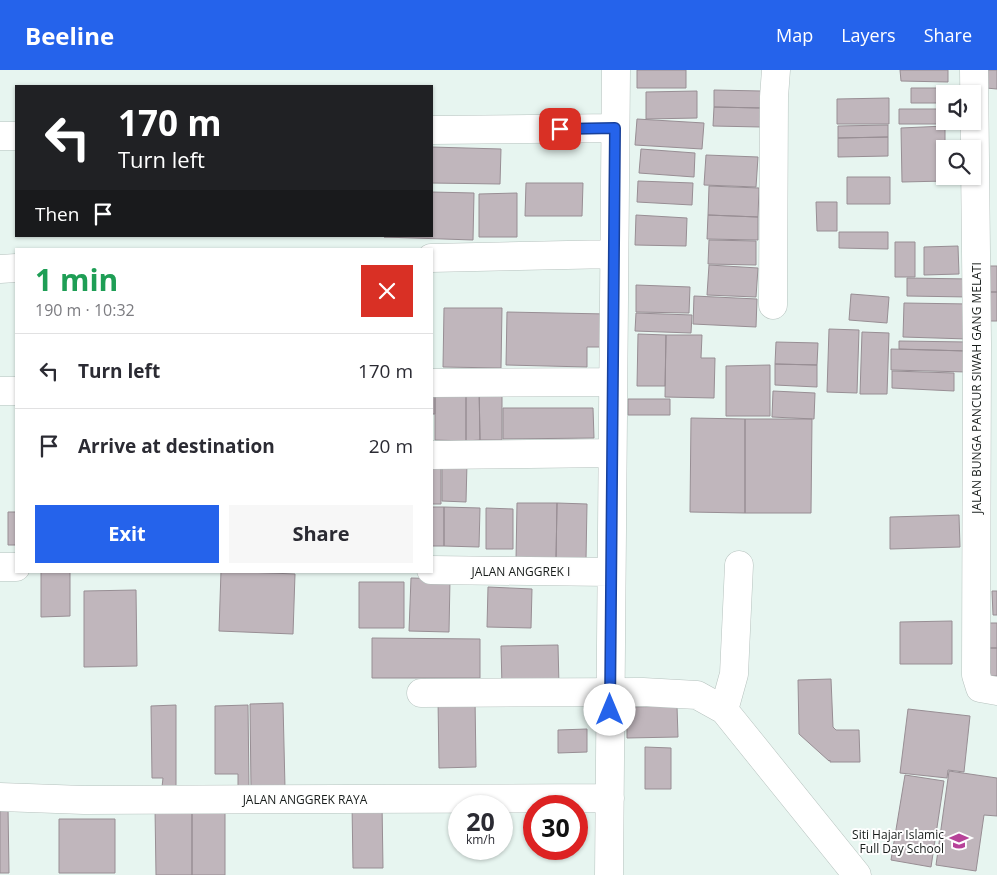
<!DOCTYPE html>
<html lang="en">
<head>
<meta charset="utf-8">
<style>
  :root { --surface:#fff; --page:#f7f7f7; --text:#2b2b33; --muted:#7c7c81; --line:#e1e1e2; --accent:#2563eb }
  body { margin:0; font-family:"Open Sans",sans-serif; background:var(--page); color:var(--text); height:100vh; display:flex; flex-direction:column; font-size:19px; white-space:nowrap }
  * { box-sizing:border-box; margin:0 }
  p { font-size:16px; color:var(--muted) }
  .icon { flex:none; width:28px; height:28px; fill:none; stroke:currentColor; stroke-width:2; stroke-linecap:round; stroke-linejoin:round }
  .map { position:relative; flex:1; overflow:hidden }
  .details { position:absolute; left:15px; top:178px; width:418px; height:325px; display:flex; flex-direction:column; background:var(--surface); border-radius:0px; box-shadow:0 1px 4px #0004 }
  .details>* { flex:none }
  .top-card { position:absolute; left:15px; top:15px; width:418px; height:152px; border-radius:0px; box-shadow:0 1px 4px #0004; background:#202124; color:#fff; overflow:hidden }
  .tools { position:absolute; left:936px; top:15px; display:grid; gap:10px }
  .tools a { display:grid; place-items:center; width:45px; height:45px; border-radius:0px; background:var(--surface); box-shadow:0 1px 4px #0004; font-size:25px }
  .speed { position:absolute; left:448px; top:725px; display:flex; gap:10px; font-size:25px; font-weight:700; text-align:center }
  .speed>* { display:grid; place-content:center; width:65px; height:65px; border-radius:50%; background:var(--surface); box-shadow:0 1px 4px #0004; line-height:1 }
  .speed small { font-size:12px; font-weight:400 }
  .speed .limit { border:8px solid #d22; background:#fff; color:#111 }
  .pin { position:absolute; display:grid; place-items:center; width:42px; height:42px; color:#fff; margin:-21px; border-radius:10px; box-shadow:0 2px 8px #0006 }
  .me { position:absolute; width:55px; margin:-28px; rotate:0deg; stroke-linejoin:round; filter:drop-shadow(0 0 4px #0008) }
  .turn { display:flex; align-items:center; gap:18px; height:105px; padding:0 20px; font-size:22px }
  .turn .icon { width:65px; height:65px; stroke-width:2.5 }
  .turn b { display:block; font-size:35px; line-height:42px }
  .then { display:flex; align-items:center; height:48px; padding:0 20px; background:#0003; gap:10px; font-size:19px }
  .round { display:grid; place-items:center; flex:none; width:52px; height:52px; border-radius:0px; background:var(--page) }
  .head { display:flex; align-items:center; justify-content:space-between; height:85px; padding:0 20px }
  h1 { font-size:30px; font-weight:700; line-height:38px; color:#1e9e55 }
  .button { display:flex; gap:10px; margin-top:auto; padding:10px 20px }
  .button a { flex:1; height:58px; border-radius:0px; background:var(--accent); color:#fff; font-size:20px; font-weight:700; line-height:58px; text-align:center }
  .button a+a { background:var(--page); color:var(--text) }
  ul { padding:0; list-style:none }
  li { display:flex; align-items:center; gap:15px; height:75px; padding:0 20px; border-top:1px solid var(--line) }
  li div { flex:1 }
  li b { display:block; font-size:19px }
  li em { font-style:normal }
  header { display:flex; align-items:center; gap:30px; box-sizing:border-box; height:70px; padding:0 25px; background:var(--accent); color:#fff }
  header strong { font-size:24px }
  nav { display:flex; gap:28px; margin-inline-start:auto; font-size:18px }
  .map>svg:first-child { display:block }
</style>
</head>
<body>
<header>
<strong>Beeline</strong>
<nav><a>Map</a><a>Layers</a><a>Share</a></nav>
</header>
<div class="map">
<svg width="997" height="805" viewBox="0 0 997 805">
  <rect width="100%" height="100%" fill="#e7f5f0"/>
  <path fill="#c0b6bc" stroke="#988e94" d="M637,0H686V18H637Z
    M900,0H948V12L901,11Z
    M987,0H997V19L986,18Z
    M911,18H944V33H911Z
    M714,20L761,21V38L714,37Z
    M697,21V48L646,49V22Z
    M889,28V54H837V29Z
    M714,37L761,38V57L713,56Z
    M899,39H945V51H961V54H899Z
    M637,49L704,53L702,79L635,75Z
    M888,55V67L838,68V56Z
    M945,56V106L946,111L902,112L901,58Z
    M888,67V86L838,87V68Z
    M431,77L501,79L500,114L431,113Z
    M641,79L695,83L694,107L639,103Z
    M706,85L758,87L756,117L704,115Z
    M847,107H890V134H847Z
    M638,111L693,113L692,135L637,132Z
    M526,113H583L582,146H525Z
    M709,116L759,118L758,147L708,145Z
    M431,122L474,123L473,170L384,167L431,166Z
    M517,123V167H479V124Z
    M816,132H837V161H817Z
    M636,145L687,148L686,176L635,175Z
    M708,145L758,147V170L707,169Z
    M839,162H888V179L839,178Z
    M709,170L756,171V195L708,194Z
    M895,172H915V207H895Z
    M958,176L959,204L924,205V177Z
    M709,195L758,198L756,227L707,225Z
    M990,196H997V222H989Z
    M907,208L970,209L969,227L907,226Z
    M636,215L690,217L689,243L636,242Z
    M989,222H997V251H989Z
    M851,224L889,227L887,253L849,250Z
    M694,226L757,229L756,257L693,254Z
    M904,233L969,234L968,269L903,267Z
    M444,238H502L501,298L443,297Z
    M507,242L606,244L605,277H587V297L506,295Z
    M636,243L692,245L691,263L635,261Z
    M829,259L859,260L857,323L827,322Z
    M862,262L889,263L887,324H860Z
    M638,264L666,265L665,316H637Z
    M666,265H702L701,288H715L714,328L665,327Z
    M899,271L967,272V281L899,279Z
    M776,272L818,273L817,295L775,294Z
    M891,279L967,281V302L891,300Z
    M775,294L817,295V317L775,315Z
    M770,295V346H726V296Z
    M892,301L954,303V321L892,318Z
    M431,315H435V344H431Z
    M435,315H466V371L435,370Z
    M466,315H479L480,370L466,371Z
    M479,315H502V370H480Z
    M773,321L815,323L814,349L772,347Z
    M628,329H670V345H628Z
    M503,338H593L594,368L503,369Z
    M691,348L745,349V443L690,442Z
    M745,349H812L811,443H745Z
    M442,392L467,393L466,432L442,431Z
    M431,394H441V434H431Z
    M517,433H557L556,490H516Z
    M557,433L587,434L586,490H556Z
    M431,437H444V476H431Z
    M444,437L480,438L479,477L444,476Z
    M486,438L513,439V479H486Z
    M8,442H16V475H8Z
    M959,445L960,477L890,479V447Z
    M41,501H70V546L41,547Z
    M221,501L295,504L293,564L219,561Z
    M411,508L450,509L449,562L409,561Z
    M359,512H404V558H359Z
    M488,517L532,519L531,558L487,557Z
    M136,520L137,596L84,597V521Z
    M992,521H997V545H993Z
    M952,551V594H900V552Z
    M986,553H997V578H986Z
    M372,568L480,569V608H372Z
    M558,575L559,616L502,617L501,576Z
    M986,578H997V606H985Z
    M831,609L833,657L836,660H859L860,692H830V690L829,691L799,664L798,610Z
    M475,628L476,697L439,698L438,629Z
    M283,633L285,718H251L250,634Z
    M176,635V717H162L163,708H152L151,636Z
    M248,635L249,718H238V704H215V636Z
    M677,636L678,667L627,668V637Z
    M908,639L970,646L964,702L948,700L947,708L900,703Z
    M587,659V682L558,683V660Z
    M645,677L671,678V719H645Z
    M949,701L997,708V746L984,745L976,801L936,795Z
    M905,705L944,711L931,797L891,790Z
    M382,733L383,798H353L352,734Z
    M0,737H8L9,803H0Z
    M192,737H225V805H192Z
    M192,737V805H156L155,738Z
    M59,749H115V803H59Z"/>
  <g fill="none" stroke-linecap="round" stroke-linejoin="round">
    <g stroke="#b6c2be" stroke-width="29">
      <path id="minor" d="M974,0L977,274L976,605L980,618L997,621
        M431,60L615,58
        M0,66H16
        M431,188L614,184
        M0,199L16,198
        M773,235L774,27L776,0
        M431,313L613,312
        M0,321H16
        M431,385L612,383
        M0,497H16
        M431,500L611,502
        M421,623L643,622L697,625L724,640L857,805
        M724,640L734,604L739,495
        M0,727L84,730L610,728
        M609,805L616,0"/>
    </g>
    <use href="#minor" stroke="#fff" stroke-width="28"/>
  </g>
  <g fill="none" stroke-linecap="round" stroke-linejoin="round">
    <g stroke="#184099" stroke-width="12">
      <path id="route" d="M560,59L615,58L610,640"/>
    </g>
    <use href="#route" stroke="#2563eb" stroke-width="9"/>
  </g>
  <defs>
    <g id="school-bare" transform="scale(1.5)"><path d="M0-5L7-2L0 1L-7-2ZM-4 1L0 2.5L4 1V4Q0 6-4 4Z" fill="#b74299" stroke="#fefefe" stroke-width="2.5" paint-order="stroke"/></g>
  </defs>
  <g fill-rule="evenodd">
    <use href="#school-bare" x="959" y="771"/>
  </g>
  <g text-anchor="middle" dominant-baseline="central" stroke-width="4" stroke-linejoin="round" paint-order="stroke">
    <g font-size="12" fill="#171c1a" stroke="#fefefe">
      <text transform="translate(976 318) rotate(-90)">JALAN BUNGA PANCUR SIWAH GANG MELATI</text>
      <text x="521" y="501">JALAN ANGGREK I</text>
      <text x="305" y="729">JALAN ANGGREK RAYA</text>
    </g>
    <g font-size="12" fill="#171c1a" stroke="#fefefe" text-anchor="end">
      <text x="944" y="764">Siti Hajar Islamic<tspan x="944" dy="14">Full Day School</tspan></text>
    </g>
  </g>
</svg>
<div class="tools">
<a><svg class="icon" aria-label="sound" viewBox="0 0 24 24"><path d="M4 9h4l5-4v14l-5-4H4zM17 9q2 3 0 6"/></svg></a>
<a><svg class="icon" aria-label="search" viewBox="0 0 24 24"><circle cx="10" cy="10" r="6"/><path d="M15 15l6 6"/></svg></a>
</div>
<div class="speed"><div>20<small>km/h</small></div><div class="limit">30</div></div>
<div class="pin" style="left:560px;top:59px;background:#d93025"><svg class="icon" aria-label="arrive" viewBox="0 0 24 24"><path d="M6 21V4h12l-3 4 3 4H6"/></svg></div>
<svg class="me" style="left:610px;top:640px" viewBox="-20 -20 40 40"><circle r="19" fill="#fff"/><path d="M0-13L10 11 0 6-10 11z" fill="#2563eb"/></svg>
<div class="top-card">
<div class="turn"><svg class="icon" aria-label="left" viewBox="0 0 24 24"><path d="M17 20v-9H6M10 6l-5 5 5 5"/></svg><div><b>170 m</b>Turn left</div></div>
<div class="then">Then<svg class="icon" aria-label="arrive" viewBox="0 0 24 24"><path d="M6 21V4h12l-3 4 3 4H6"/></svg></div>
</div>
<section class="details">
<div class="head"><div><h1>1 min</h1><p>190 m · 10:32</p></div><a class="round" style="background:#d93025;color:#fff"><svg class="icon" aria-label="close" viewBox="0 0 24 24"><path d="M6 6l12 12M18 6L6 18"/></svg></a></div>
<ul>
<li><svg class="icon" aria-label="left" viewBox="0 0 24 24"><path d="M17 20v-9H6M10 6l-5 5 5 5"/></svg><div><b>Turn left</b></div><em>170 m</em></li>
<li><svg class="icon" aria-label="arrive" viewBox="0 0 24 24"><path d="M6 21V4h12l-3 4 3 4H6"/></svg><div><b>Arrive at destination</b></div><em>20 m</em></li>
</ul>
<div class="button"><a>Exit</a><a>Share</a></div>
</section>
</div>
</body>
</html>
